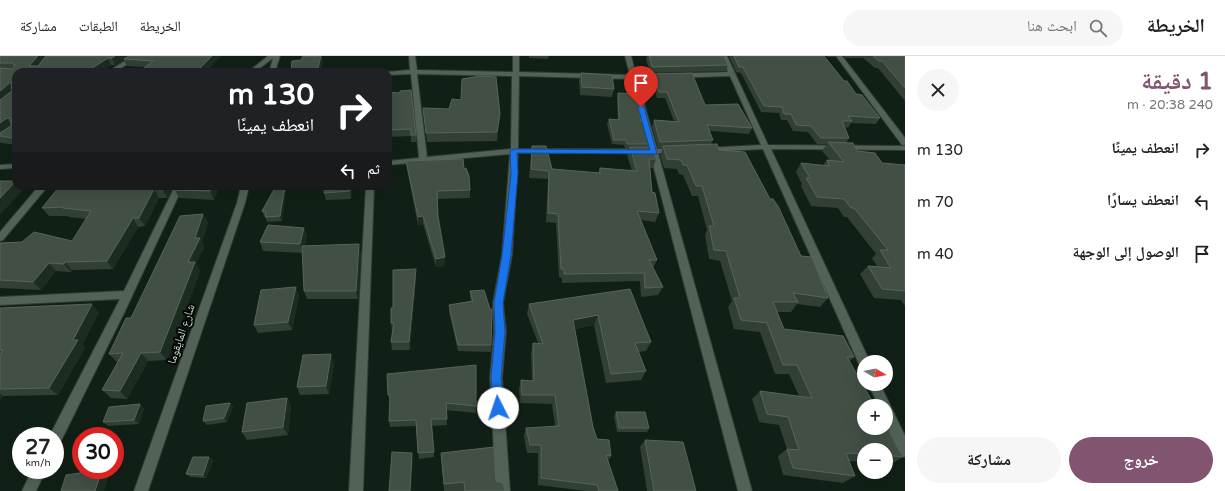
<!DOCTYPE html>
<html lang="ar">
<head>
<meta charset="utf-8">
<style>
  :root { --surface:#fff; --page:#f6f6f6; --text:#222; --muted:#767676; --line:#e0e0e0; --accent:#815470 }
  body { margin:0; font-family:"Varela Round","Noto Naskh Arabic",sans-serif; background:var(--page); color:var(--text); direction:rtl; height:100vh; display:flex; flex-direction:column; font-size:15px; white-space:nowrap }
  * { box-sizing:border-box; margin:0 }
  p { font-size:13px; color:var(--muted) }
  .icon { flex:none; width:22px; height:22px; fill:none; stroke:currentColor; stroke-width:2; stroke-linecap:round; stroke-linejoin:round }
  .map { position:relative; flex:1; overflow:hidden; direction:ltr }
  .drawer { display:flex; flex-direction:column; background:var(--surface); width:320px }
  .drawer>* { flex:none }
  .hud { position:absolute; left:12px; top:12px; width:380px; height:122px; border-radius:12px; box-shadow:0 4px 16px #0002; direction:rtl; background:#202124; color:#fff; overflow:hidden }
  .needle { width:26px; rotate:100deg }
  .tools { position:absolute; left:857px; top:299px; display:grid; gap:8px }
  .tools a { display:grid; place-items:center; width:36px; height:36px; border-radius:50%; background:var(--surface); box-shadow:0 4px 16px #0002; font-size:20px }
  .speed { position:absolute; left:12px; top:371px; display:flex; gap:8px; font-size:20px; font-weight:700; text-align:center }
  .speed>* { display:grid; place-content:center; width:52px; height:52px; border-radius:50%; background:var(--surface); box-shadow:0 4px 16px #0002; line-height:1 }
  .speed small { font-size:10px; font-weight:400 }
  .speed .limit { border:6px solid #d22; background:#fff; color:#111 }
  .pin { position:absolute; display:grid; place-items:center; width:34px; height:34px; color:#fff; margin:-41px -17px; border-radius:50% 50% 50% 0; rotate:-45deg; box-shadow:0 0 4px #0007 }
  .pin .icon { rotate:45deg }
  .me { position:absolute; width:44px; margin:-22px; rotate:356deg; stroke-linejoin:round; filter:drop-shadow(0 0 3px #0008) }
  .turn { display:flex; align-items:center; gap:14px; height:84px; padding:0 12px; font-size:18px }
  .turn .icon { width:52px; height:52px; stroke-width:2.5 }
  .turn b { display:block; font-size:28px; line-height:34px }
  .then { display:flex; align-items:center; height:38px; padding:0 12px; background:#0003; gap:8px; font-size:15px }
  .round { display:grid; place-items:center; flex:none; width:42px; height:42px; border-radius:21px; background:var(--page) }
  .headline { display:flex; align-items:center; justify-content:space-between; height:68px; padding:0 12px }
  h1 { font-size:24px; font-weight:800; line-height:30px; color:var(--accent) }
  .button { display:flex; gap:8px; margin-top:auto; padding:8px 12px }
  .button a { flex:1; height:46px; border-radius:24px; background:var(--accent); color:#fff; font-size:16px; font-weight:800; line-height:46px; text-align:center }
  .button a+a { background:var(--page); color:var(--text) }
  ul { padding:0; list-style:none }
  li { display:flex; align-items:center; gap:12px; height:52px; padding:0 12px }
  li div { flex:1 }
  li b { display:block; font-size:15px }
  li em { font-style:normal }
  header { display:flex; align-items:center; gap:24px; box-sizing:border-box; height:56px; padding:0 20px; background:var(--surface); border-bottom:1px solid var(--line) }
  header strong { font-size:19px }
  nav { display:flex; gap:22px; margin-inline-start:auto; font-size:14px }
  .search { width:280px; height:36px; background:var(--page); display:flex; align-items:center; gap:10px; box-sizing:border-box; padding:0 14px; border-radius:22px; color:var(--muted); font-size:15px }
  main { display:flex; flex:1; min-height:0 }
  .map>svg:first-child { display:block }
</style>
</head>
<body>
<header>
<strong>الخريطة</strong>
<div class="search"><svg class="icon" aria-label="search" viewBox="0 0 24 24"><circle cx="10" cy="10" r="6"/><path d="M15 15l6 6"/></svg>ابحث هنا</div>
<nav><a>الخريطة</a><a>الطبقات</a><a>مشاركة</a></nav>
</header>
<main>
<section class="drawer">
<div class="headline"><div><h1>1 دقيقة</h1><p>240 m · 20:38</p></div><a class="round"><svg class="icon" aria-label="close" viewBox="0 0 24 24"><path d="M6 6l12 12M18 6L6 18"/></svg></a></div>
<ul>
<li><svg class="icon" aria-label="right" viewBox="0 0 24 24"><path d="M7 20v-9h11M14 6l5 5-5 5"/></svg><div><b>انعطف يمينًا</b></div><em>130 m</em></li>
<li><svg class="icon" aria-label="left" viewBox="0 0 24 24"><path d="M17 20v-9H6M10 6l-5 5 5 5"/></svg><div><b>انعطف يسارًا</b></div><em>70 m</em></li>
<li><svg class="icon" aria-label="arrive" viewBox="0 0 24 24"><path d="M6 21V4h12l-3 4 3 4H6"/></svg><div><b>الوصول إلى الوجهة</b></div><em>40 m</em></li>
</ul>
<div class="button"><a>خروج</a><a>مشاركة</a></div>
</section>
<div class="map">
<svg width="905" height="435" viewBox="0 0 905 435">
  <rect width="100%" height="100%" fill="#112016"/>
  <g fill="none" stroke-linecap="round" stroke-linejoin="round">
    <g stroke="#313a33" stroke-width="2">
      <path id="minor" d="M133,0H140L115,16H107Z
        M268,0H280L275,16H269L273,2L255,16H248Z
        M409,0H415L417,14L513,16V0H519V16L630,19L625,0H631L636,19L728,16L721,0H727L768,89L905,90V94L771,93L870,306H864V311L860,310L858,306L763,93L705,96L701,94L705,92L761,89L730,20L637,23L657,93H675L679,95L675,97H658L752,435H738L650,97H518L512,199L503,247L506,276L502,322L510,435H496L490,322L494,276L493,247L502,199L510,98L388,109V105L419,102L411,18L388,19V16H386L410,14ZM417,18L512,20L511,93L427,101ZM519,20L631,23L649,93H518Z
        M836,0H842L905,82V89H902Z
        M16,108V112L0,113V109Z
        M39,130H48L3,184L0,185V176Z
        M175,130H183L126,253L60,387L55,389V380H50V379L120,243L0,249V241L124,235Z
        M241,130H249L245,147L148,435H134L237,147Z
        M366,130H374L363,435H349Z
        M868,328H880L905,380V401L900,400L886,367V350H879Z
        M32,414H46L36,435H22Z"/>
    </g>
    <use href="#minor" fill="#526256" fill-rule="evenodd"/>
  </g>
  <path fill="#313f34" d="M0,0H221L205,16H139L145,11L127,10L124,4L115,9H111L100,16H16V89L1,87L0,86Z
    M529,0H549L548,3L529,2Z
    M647,0H724L728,9L726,15L650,17L646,3Z
    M729,0H824L844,25L856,38L880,62L876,68L851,67L848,72L845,71L849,82L846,87L857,95L882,107L905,109V250L901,244L874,242L860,218L868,210H877L872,202L876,198L847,161H844L838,152L811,150L801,130L802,128L796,116L801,107L823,109L827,104H830L822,95L827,88H817L808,76L793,75L787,64H781L779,57L761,56L741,17L736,16Z
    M827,0H836L835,1H827Z
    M844,0H905V45L878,12H875L863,2H845Z
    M581,17L614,33L612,41L580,39L579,25Z
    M654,18L705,49L752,72L749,78L710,75L713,84L711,88L719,94L801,200L828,242L820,251L797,248L791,256H777L784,273L854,301L849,306L903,401L891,408H886V394H864V406L849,405L855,420L843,427L783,419L778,400L787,393L779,369L759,366L752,343L760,335L799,340L789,318H775L760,276L734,273L728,251L732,245L720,205L709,203L705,179L707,174L698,140H692L683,119L679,118L677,113L664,112L660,99L663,92H658L652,71L654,64L674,65L665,42H657L652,24Z
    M388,36L416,79V86H411V80L388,81Z
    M618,37L641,65L649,88L648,91L656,103L653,112H650L652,136L659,157L655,166L641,164L657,204L653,212L663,231L658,239L641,241L640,225L562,227V222L559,221L556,167L546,166L548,123L529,122L532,90L552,113L598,117L600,112L632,115L627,99L629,92H625L624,89L612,88L607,68L609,63L618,64L617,41Z
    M423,52L500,58L497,85L427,86Z
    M406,105L464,113L470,134V142L437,143L438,160L445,210L436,211L423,168L418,169L407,113Z
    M71,130H173L167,142H159L145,170L138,171L113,213L72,214L71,216L56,215L41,234L0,232V187L72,185L87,163L69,161L68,160H49L42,152Z
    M176,130H229L228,134L218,133L214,144L179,142L175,134Z
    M276,130L282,165L267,166L265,160H264L262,155Z
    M325,130H352L351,143L326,144L324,137Z
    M203,158L208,167L202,186L204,191L196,208L200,215L167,304L148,305L127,343L111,342L102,334L119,306H117L109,298L131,262Z
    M304,172L307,180L304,190L361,197L358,243H307L304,235L303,197L263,195L260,186Z
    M416,221L410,294H392L391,286L392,275L391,267L393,252Z
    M630,233L651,286L646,295L638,296L646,315L641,324L606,327L594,269L575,273L593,371L597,383L611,400L608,405L618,435H586L538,429V397H527L524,380L526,372L555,370L552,348L520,347L519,333L521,324L532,325L531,297L533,287H538L527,258L529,248Z
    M470,235L491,289V296L458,295L449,256V249L471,245L470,242Z
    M299,239L292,274L258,277L254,269Z
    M0,252L99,256L82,289L85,292L58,339L3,340L0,344Z
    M334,307L329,338L300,339L297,331Z
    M387,318L476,350V357L446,354L447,369L432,370L434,401L419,403L416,370L390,371L389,365L390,345L388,339Z
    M287,342L291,350L288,379L247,384L242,376Z
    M230,347L233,351L227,366L207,369L203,365Z
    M140,348L144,353L139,368L108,370L103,366Z
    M616,356L649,372L647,376H617L614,360Z
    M645,384L696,435H647L640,391Z
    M441,397L496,425L505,435H444Z
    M209,401L213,405L206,422L190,421L186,418Z"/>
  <path fill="#1d2c21" d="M38,0H48L35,16L29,10Z
    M115,0H130L124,3V4L115,9L112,2Z
    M212,0H221L205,16H196Z
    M321,0H322L323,6L320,16H317Z
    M108,2L111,9L100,16H86Z
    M11,26L16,34L0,46V35Z
    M500,58L497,85V76Z
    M7,62L12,70L0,79V67Z
    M16,79V87L12,82Z
    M16,125V130H20L23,134L0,159V142Z
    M165,130H173L167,142L163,134Z
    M213,130H217L218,133L214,144L210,135Z
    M226,130H229L228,134Z
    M285,130H287L282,165L280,160Z
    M350,130H352L351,143L350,135Z
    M154,133L159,142L145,170L139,162Z
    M203,158L208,167L202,186L204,191L196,208L200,215L167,304L160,296L188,206L195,182Z
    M423,160V168L418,169V161Z
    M133,162L138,171L113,213L107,205Z
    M304,172L307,180L303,197L300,188Z
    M359,188L361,197L358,243L356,235Z
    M445,201V210L436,211V203Z
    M65,206L72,214L71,216L64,208Z
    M49,207L56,215L41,234L33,226Z
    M416,213V221L410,294L409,286Z
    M296,231L299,239L292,274L288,266Z
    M92,248L99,256L82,289L85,292L58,339L49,332L73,284Z
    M598,259L594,269L570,274L573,264Z
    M141,297L148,305L127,343L120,335Z
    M331,298L334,307L329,338L326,330Z
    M0,338L3,340L0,344Z
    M287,342L291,350L288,379L283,371Z
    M230,347L233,351L227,366L224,362Z
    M140,348L144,353L139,368L134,364Z
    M412,397L413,404L411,435H410Z
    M209,401L213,405L206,422L203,419Z
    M102,414H111L104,435H95Z"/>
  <path fill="#414f45" stroke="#57645a" d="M0,0H38L29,10H38L46,0H115L112,2H108L86,16H16V79L12,82L0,80V77L11,70V62H7L0,67V44L12,35L11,26L0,35V12L12,13L15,9L11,7H0Z
    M129,0H212L196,16H139L153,5L124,3Z
    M303,0H321L317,16H251L252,14H291L292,5L301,4Z
    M649,0H724L728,9L652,11Z
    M734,0H824L844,25H847L856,38L862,39L880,62L848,60L852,65H842L849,82H821L811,70L796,69L791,58H784L782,51L764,50L743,11H739Z
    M873,0H905V32L882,5H879Z
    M581,17L612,19L614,33L582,31Z
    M692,17L705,49L738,48L752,72L707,69L713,84L660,86L654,64L679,66L667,36H659L654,18Z
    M480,20L496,21L500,58L497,76L426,77L423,52L449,53L452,43L461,44L462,23Z
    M411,34L416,79H411V73L388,74V36L400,37V35Z
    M618,37L636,38L641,65H643L649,88H627L626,84H614L609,63L619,64Z
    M828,86L853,87L857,95L875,97L882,107L905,109V235L882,233L868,210L891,212L880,194H888L854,152H851L844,143L817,141L806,122H810L801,107L829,110L827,104L844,106Z
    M717,88L719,94L745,96L770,143H773L778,150L801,200L812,201L828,242L793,237L798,246H773L784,273L843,280L854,301H847L875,350H864V372H886V370L903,401L886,399V394H864V398L846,397L855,420L793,412L787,393L799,394L788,361L767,358L760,335L812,342L797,309H783L767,267L741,264L734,242H740L726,195L714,194L709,170H714L702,130H696L687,109H683L681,104L667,103L663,90Z
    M532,90H546L552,113L600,117V112L637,115L630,91H653L656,103H649L652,136L655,137L659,157L637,155L657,204H649L663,231L645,232L644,217L564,218V213H561L558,158L548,157L549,115L531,113Z
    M463,103L464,113L466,112L469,120L470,134L437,135L438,160L445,201L436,203L423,160L418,161L406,105Z
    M0,125H16L0,142Z
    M71,130H165L163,134L154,133L139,162H133L107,205L65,206L64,208L49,207L33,226L0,224V187L22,186L34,176L72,185L91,155L63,152L64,151L42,152L59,131Z
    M176,130H213L210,135L175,134Z
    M276,130H285L280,160L265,161L266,156L262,155Z
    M325,130H350V135L324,137Z
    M203,158L195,182H200L188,206H195L160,296L141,297L120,335L102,334L123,297L109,298L126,262H131L180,160Z
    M268,169L304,172L300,188L260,186Z
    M359,188L356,235H304L302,190Z
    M416,213L409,286H391L394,267H391V252H393V214Z
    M296,231L288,266L254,269L261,234Z
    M630,233L651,286L635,287L646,315L611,318L598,259L573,264L593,371L597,383L609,384L611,400L606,399L618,435H599L597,429L541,422V389H530L526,372L559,370L555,339H522L521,324L534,325L533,287L543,288L529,248Z
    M484,234L490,253H492L491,289H458L449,249L473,245L470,235Z
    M92,248L73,284H78L49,332L0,333V299L3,294H0V252Z
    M331,298L326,330L297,331L303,299Z
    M476,309V350L446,347L447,363H431L434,396L418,397L416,364L389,365L390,338L388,339L387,318Z
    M287,342L283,371L242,376L247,347Z
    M230,347L224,362L203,365L206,350Z
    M140,348L134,364L103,366L109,351Z
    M616,356H645L649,372H619Z
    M645,384L683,386L696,435H654Z
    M494,391L496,425L503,427L505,435H465L464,426L444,428L441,397Z
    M392,396L412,397L410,435H389Z
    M193,401H209L203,419L186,418Z
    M82,414H102L95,435H61L66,419L80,417Z"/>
  <path fill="#1a73e8" stroke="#114b97" d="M641,49L644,51L657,98L517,97L518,117L511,199L503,247L505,276L501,322L504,352L502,355L498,357L494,355L491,322L495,276L494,247L502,199L511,117L510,95L514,93L650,94L638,51Z"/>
  <g text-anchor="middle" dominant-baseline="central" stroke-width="4" stroke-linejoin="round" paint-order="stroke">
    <g font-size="12" fill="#cbd4cd" stroke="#040805">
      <text transform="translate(181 278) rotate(-71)">شارع المايقوما</text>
    </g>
  </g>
</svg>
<div class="tools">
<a><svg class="needle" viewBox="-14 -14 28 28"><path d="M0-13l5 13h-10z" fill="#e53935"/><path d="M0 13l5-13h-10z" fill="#767676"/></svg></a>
<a>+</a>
<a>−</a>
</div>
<div class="speed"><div>27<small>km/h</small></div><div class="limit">30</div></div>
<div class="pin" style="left:641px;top:51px;background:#d93025"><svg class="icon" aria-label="arrive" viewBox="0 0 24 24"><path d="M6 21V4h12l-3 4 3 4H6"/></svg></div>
<svg class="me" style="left:498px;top:352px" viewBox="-20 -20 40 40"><circle r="19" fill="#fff"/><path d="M0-13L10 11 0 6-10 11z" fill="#1a73e8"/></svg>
<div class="hud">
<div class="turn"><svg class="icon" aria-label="right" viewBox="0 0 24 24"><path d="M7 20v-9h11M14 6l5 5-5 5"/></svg><div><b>130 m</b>انعطف يمينًا</div></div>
<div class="then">ثم<svg class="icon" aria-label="left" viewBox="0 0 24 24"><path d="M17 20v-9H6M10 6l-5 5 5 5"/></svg></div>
</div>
</div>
</main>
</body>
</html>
